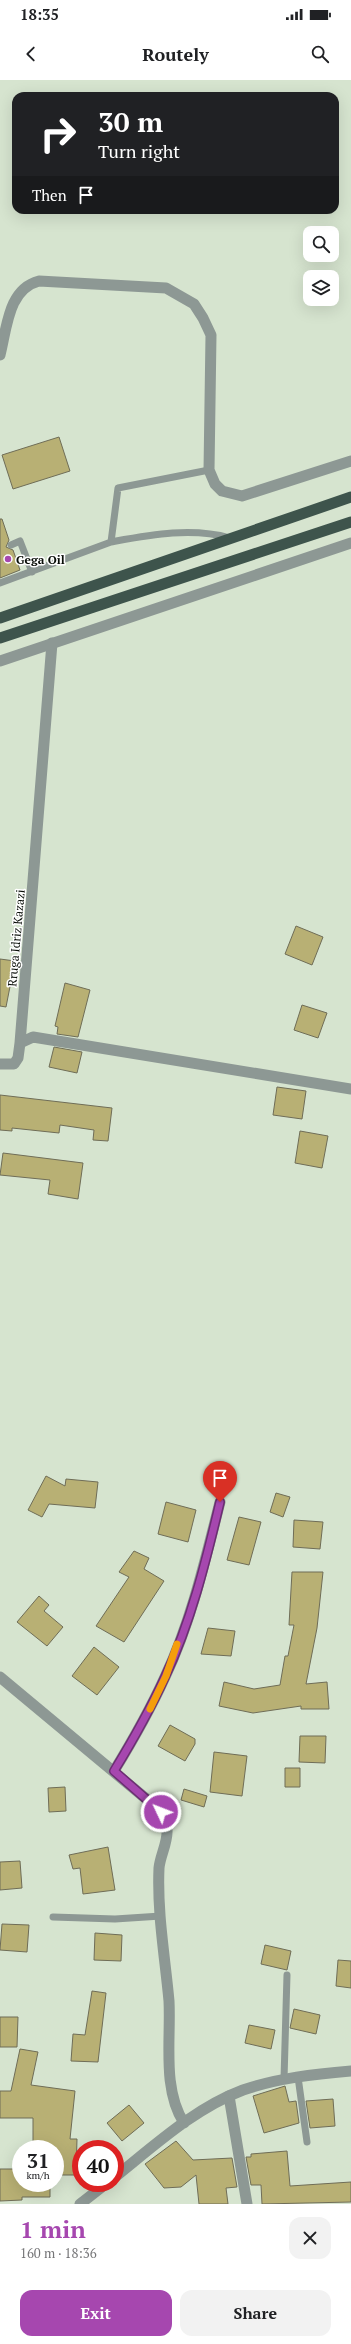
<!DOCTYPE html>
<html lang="en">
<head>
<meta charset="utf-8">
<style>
  :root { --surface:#fff; --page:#f2f2f2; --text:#202124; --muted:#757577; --accent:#a647af }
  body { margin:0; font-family:"PT Serif",serif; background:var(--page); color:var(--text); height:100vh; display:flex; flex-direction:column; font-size:15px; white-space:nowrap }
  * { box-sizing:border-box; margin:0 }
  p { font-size:13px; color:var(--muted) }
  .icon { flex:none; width:22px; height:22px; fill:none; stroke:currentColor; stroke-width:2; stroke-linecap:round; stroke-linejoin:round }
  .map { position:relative; height:2124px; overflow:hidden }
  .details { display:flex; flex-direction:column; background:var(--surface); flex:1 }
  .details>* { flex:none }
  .hud { position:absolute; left:12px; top:12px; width:327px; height:122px; border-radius:12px; box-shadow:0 4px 16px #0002; background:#202124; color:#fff; overflow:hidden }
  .tools { position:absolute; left:303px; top:146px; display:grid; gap:8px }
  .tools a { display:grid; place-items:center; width:36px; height:36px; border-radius:8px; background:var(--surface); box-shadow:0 4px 16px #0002; font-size:20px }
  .speed { position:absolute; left:12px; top:2060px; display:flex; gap:8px; font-size:20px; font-weight:700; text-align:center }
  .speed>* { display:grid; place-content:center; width:52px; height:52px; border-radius:50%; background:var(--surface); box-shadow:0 4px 16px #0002; line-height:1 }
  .speed small { font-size:10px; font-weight:400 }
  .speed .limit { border:6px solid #d22; background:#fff; color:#111 }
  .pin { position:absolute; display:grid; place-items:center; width:34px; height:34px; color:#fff; margin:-41px -17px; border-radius:50% 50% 50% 0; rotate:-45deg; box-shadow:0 0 4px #0007 }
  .pin .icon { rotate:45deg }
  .me { position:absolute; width:44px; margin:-22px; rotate:313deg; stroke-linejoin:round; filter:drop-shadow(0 0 3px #0008) }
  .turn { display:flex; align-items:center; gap:14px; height:84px; padding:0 20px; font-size:18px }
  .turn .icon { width:52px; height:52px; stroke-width:2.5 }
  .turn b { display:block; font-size:28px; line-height:34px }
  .then { display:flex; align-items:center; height:38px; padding:0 20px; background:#0003; gap:8px; font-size:15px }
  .round { display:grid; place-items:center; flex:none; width:42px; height:42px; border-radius:12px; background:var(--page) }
  .summary { display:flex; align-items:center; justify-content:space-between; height:68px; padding:0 20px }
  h1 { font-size:24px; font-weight:600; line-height:30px; color:var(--accent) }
  .button { display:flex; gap:8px; margin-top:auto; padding:8px 20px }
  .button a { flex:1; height:46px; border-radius:12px; background:var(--accent); color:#fff; font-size:16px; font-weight:600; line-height:46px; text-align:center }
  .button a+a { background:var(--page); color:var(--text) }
  .status { display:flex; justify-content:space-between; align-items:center; height:28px; padding:0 20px; background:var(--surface); direction:ltr }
  .status svg { height:11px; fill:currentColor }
  header { display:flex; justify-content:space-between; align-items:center; height:52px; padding:0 20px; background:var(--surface); font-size:18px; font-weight:600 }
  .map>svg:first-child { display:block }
</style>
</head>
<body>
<div class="status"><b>18:35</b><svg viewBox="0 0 49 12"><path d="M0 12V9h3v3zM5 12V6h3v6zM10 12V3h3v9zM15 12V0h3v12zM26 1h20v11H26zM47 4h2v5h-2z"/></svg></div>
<header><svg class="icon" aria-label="back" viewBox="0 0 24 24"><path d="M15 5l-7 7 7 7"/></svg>Routely<svg class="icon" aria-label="search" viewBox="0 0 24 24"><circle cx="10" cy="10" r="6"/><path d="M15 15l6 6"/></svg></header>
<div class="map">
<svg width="351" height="2124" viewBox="0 0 351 2124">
  <rect width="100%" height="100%" fill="#d6e4cf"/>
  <path fill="#b8b074" stroke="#6f6d57" d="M59,357L70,391L13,409L2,375Z
    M0,439H2L9,460L6,467L13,470L20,490L0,498Z
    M296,846L323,857L312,885L285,874Z
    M0,879L15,881L6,927L0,926Z
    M65,903L90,910L78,957L57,954L58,947L55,946Z
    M302,925L327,933L318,958L294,950Z
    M54,967L82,972L77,993L49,987Z
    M277,1007L306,1011L302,1039L273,1035Z
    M0,1015L112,1028L108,1061L93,1060L94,1050L60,1045L59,1053L12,1048V1051L0,1050Z
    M300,1051L328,1056L322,1088L295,1083Z
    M3,1073L83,1083L78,1119L48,1114L50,1100L0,1095Z
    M46,1396L65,1406L66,1399L98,1402L95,1428L49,1424L42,1437L28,1430Z
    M276,1413L290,1417L283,1437L270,1432Z
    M166,1422L196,1430L188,1462L158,1454Z
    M239,1437L261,1442L249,1485L227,1480Z
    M294,1440L323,1442L320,1469L293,1467Z
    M134,1471L149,1478L144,1489L164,1501L124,1562L96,1546L129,1497L119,1492Z
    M292,1492H323L317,1548L306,1604L327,1602L329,1629H301V1626L253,1633L219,1626L224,1602L254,1609L280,1605L285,1576H288L294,1545H289Z
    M39,1516L49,1525L44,1531L63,1547L47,1566L17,1542Z
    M208,1548L235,1551L231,1576L201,1574Z
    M94,1567L119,1587L97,1615L72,1596Z
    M170,1645L195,1659V1664L185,1681L158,1666Z
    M300,1656H326L325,1683L299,1682Z
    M214,1672L247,1676L242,1716L210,1712Z
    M285,1688H300V1707H285Z
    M65,1707L66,1731L49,1732L48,1708Z
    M184,1709L207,1716L204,1727L181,1720Z
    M108,1767L115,1810L83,1814L80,1788L73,1789L69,1775Z
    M20,1781L22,1808L0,1810V1782Z
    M2,1844L29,1845L27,1872L0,1870Z
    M95,1853L122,1855L121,1881L94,1880Z
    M265,1865L291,1871L287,1890L261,1884Z
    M338,1880L351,1881V1908L336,1906Z
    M92,1911L106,1913L98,1982L71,1981L73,1954L85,1955Z
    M294,1929L320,1935L316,1954L290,1948Z
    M0,1937H18L17,1967H0Z
    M249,1945L275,1950L271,1969L245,1963Z
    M20,1969L38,1972L31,2005L75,2011L70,2059H77L76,2095H55V2069H33V2038H0V2011H11Z
    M285,2006L289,2022L296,2021L299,2043L264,2053L253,2016Z
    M333,2019L335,2046L310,2048L306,2021Z
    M129,2025L144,2043L122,2061L107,2043Z
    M176,2061L193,2080L232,2078L237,2107L226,2108L228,2124H199L196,2095L181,2107L164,2108L145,2084Z
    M287,2071L290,2106L351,2102V2122L262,2124L261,2105H251L246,2077H251V2074Z
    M0,2089H21V2103H50V2117H22V2120L0,2121Z"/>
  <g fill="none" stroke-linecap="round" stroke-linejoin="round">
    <path stroke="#8d9894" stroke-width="7" d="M111,462C150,455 191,447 230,458
      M11,465L20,461L32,492
      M0,503L111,462L118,408L209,390
      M53,1837L115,1839L161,1836
      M298,1997L307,2062
      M284,1999L287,1895"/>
    <path stroke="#8d9894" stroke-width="11" d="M52,563L20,963L33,957L351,1009
      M0,984H14L18,978L20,963
      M114,1691C133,1660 150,1630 165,1597C191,1542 205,1481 220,1422
      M229,2016L247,2124"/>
    <path stroke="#8d9894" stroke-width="11" d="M0,275C7,248 8,209 39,201L166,208L194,224L203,238L211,255L209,390L215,404L222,411L242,416L351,381
      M0,581L351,463
      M0,1597L150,1722C159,1730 165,1737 167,1750C168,1762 160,1776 159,1788C157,1833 165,1877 169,1921C171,1960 162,2009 184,2043
      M115,2097C155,2065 195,2028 243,2010C278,1998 315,1994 351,1991
      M80,2124L107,2103"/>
    <path stroke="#3e544c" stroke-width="11" d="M0,538L351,417
      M0,558L351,442"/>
  </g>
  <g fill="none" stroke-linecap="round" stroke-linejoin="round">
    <g stroke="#6c2e72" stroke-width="10">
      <path id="route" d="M161,1732L114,1691C133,1660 150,1630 165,1597C191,1542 206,1481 220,1422"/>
    </g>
    <use href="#route" stroke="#a647af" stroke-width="7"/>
    <path stroke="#f59e0b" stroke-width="7" d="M150,1629L166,1596L177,1564"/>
  </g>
  <circle fill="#a647af" stroke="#fff" stroke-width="1.5" cx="8" cy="479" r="4"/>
  <g text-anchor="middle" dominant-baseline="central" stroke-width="3" stroke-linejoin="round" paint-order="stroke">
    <g font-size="12" font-weight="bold" fill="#080d07" stroke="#fff" text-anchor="start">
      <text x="16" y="479">Gega Oil</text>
    </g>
    <g font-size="12" fill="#080d07" stroke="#fff">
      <text transform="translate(16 858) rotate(-85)">Rruga Idriz Kazazi</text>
    </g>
  </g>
</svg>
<div class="tools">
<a><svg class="icon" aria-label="search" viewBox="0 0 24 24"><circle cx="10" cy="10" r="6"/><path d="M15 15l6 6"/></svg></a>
<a><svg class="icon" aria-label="layers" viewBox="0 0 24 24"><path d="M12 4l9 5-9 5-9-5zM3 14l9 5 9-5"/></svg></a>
</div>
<div class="speed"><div>31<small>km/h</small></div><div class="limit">40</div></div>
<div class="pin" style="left:220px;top:1422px;background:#d93025"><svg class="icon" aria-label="arrive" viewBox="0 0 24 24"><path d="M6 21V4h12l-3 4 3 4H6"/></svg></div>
<svg class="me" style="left:161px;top:1732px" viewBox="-20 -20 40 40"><circle r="17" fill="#a647af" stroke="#fff" stroke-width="3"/><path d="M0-11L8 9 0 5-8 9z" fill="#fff"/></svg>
<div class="hud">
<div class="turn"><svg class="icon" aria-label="right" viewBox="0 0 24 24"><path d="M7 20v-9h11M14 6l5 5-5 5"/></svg><div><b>30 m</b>Turn right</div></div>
<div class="then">Then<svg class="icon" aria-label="arrive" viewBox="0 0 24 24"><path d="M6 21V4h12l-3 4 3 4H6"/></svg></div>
</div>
</div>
<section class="details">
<div class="summary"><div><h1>1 min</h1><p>160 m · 18:36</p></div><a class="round"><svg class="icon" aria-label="close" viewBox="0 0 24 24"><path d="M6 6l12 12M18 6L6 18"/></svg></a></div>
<div class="button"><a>Exit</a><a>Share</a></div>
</section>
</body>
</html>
